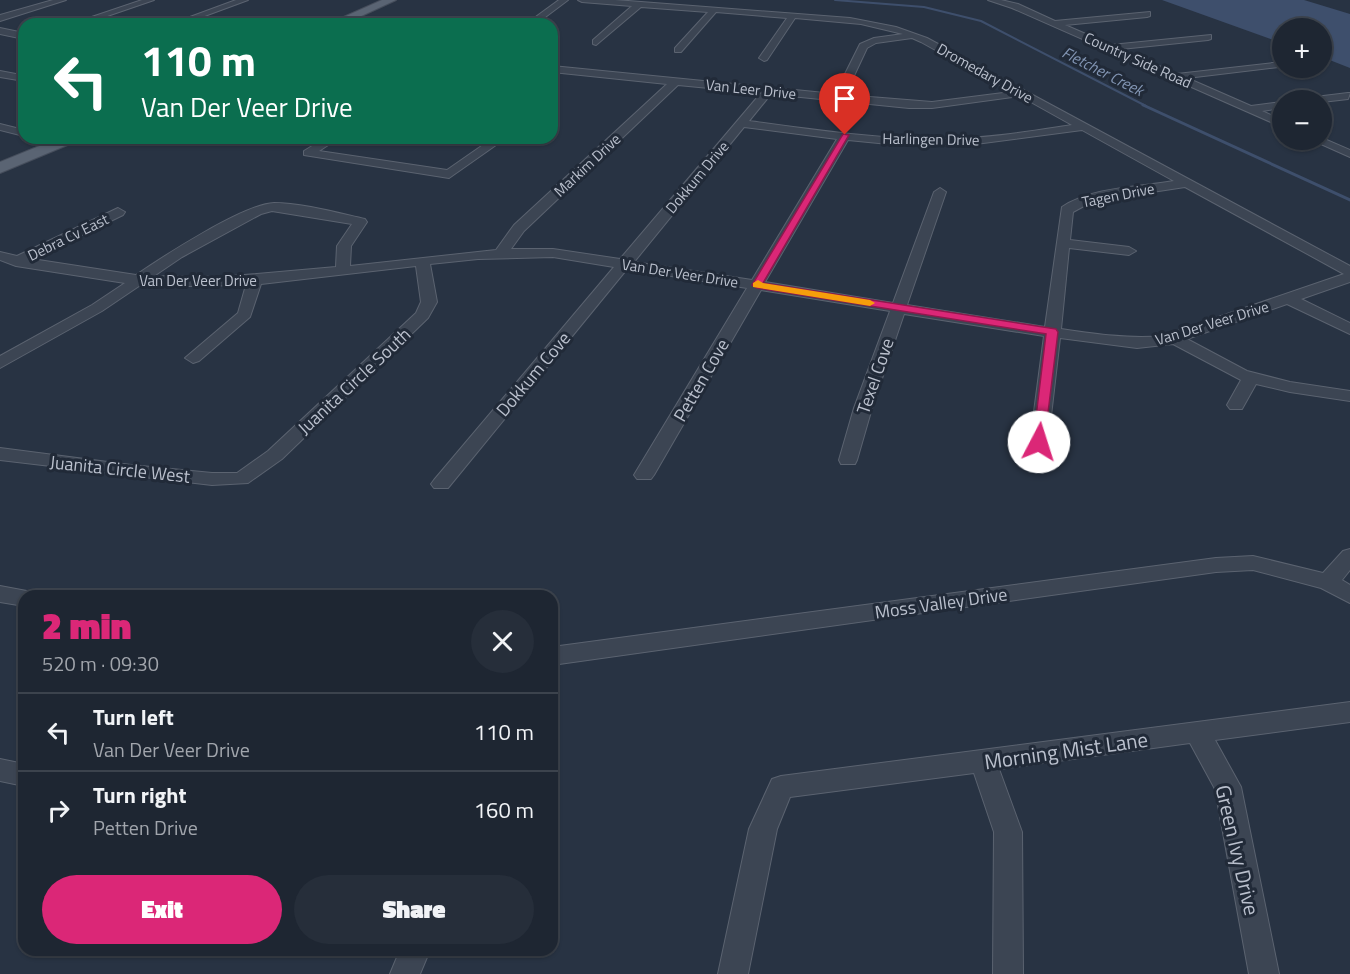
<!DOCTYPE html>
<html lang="en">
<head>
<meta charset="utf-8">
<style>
  :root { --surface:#1e2632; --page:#262e3a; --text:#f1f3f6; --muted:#a1a5ac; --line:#3c434d; --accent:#db2777 }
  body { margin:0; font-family:"Titillium Web",sans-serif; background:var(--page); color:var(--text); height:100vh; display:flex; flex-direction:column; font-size:22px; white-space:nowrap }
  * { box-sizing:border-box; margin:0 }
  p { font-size:20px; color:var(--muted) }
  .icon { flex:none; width:33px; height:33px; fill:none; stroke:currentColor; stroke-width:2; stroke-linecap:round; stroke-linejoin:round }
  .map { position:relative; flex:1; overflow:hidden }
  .side { position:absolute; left:18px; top:590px; width:540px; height:366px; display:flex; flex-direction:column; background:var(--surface); border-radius:18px; box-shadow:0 2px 4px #0004,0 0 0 2px var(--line) }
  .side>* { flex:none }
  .guide { position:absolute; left:18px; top:18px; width:540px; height:126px; border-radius:18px; box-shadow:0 2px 4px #0004,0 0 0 2px var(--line); background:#0b6e4f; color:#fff; overflow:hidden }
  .tools { position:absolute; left:1272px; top:18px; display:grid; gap:12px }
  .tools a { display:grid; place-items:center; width:60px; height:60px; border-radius:50%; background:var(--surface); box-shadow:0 2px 4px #0004,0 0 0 2px var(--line); font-size:30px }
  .pin { position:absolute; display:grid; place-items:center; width:51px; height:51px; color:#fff; margin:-62px -26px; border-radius:50% 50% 50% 0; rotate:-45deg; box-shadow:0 0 6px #0007 }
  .pin .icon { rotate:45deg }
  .me { position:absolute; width:66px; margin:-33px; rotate:5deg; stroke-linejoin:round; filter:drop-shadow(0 0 4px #0008) }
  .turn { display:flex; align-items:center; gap:21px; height:126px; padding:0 24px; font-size:27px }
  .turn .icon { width:78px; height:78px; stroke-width:2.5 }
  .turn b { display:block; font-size:42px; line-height:51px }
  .round { display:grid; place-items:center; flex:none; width:63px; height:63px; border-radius:32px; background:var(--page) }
  .overview { display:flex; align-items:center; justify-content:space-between; height:102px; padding:0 24px }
  h1 { font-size:36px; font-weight:800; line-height:45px; color:var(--accent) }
  .action { display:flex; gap:12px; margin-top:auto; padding:12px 24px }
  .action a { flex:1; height:69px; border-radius:36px; background:var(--accent); color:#fff; font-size:24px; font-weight:800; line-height:69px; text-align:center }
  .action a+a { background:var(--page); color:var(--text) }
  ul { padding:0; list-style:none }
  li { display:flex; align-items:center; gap:18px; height:78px; padding:0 24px; border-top:2px solid var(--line) }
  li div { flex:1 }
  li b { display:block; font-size:22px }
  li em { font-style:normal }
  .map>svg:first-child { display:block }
</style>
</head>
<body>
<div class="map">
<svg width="1350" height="974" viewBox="0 0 1350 974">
  <rect width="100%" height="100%" fill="#283343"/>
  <path fill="#3e4f6c" d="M1162,0H1304L1350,14V68L1322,57V28H1282V43Z"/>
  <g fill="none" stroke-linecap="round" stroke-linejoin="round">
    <path stroke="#3e4f6c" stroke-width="2" d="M835,0L924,7L981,21L1146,106"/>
    <path stroke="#3e4f6c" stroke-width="3" d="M1143,105L1350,200"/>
    <g stroke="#5b6370" stroke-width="2">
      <path id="minor" d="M53,0H66L0,21V15Z
        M142,0H154L84,24H71Z
        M236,0H248L183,24H171Z
        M559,0H568L536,24H526Z
        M578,0H615L850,18L896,27L927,38L1350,266V282L1301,299L1350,323V334L1287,304L1187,339L1247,371L1290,382L1350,391V401L1290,392L1256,384L1242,409H1230L1227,405L1241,380L1173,344L1137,348L1060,338L1048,442L1046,446H1032L1030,442L1044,336L904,314L872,408L857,460L855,464H841L839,460L854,408L890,311L761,290L654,475L651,479H637L634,475L747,288L627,269L448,488H434L431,484L434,480L614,267L553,257L478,259L430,264L437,302L428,318L282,459L248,483L212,485L0,460V448L131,465L212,473H237L268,451L416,313L421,302L416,266L261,284L250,317L199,361L193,363L185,358L238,313L246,285L189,286L142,284L102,311L0,368V356L92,305L125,283L16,266L0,260V252L17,256L118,208L125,212L123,215L32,259L136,275C164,256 244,204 274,203C301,203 338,213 365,219L367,222L351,246L350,266L496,250L514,225L667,84L552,72V66L835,94L860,44L874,38L903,34L861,24L795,18L767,60L764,61L759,58L787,18L716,12L681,52H675V48L708,12L641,7L596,45L593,44V40L632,6L582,2ZM912,38L921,42L1011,92L932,102L845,95L867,48L876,43ZM678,85L761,93L620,259L553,249H511L524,231ZM771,94L909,108H932L1020,96L1072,125C1032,131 991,138 949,139C881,140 816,130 749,121ZM744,127L837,139L752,280L634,262ZM1082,130L1174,181C1140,187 1091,187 1062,207L1045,327L907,305L946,192L940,188L934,192L893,303L765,282L848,140L899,145H968ZM1185,187L1344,274L1163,336C1128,339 1095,334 1061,329L1069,248L1129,255L1136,251L1129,247L1070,240L1073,212L1093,201ZM272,211L352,224L337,246L336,267L221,277L154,276L182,257L261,214Z
        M988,0H1001L1018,4L1055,21L1150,12V16L1147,17L1065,25L1111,45L1211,35V39L1208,40L1121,49L1177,74L1282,62V66L1279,67L1187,78L1251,106L1282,102V108L1262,111L1282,120V127L1012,8Z
        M0,28L24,33V39L0,34Z
        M0,71L21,75L23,77L18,80L0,77Z
        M1348,93H1350L1348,99L1322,102L1310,100L1315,97Z
        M0,124L24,130V136L0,130Z
        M40,138H60L69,142L63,145Z
        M325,138H339L319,151L447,170L493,138H506L449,178L304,155V151Z
        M1322,138L1350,150V157L1312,140Z
        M1350,549V570L1342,580L1350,585V603L1321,588L1253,570L1216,572L552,665V647L1216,558L1253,556L1323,573L1343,551Z
        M0,586L32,592L34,596H24V606L0,602Z
        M1350,702V722L1215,740L1241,787L1279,974H1249L1215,789L1190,743L999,769L1022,832L1023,974H993L994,832L974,773L790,797L777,829L748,974H718L749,829L772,779L781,776Z
        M0,759L24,764V786L0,781Z
        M400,950H430L420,974H390Z"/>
    </g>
    <g stroke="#464e5c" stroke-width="2">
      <path id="major" d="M382,0H396L344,24H328Z
        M59,138H79L77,141L0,173V162Z"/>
    </g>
    <use href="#minor" fill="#3c4553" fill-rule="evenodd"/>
    <use href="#major" fill="#5a6473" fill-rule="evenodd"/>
  </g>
  <path fill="#db2777" stroke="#8e194d" stroke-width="1.5" d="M843,134L849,135L763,283L1056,329L1058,332L1044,445L1039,446L1033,442L1046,334L757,288L752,285Z"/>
  <path fill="#f59e0b" d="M758,280L763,283L870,300L875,303L870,306L753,287V283Z"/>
  <g text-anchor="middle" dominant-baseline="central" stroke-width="6" stroke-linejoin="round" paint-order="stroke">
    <g font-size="15" fill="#bac0cd" stroke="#212a38">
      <text transform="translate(1138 60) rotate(24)">Country Side Road</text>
      <text transform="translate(985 73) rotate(29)">Dromedary Drive</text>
      <text transform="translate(751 89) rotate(6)">Van Leer Drive</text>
      <text transform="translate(931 139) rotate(1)">Harlingen Drive</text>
      <text transform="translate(587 165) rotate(-43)">Markim Drive</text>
      <text transform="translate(697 177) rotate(-50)">Dokkum Drive</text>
      <text transform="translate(1118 195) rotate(-11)">Tagen Drive</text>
      <text transform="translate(68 237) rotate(-26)">Debra Cv East</text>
      <text transform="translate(680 273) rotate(9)">Van Der Veer Drive</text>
      <text x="198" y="280">Van Der Veer Drive</text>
      <text transform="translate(1212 323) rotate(-17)">Van Der Veer Drive</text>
    </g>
    <g font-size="16" font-style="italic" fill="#8295b3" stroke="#212a38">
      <text transform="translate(1103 71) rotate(27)">Fletcher Creek</text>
    </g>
    <g font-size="18" fill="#bac0cd" stroke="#212a38">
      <text transform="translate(533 374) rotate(-50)">Dokkum Cove</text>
      <text transform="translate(875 376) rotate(-71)">Texel Cove</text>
      <text transform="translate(701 380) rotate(-60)">Petten Cove</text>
      <text transform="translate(354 381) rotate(-43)">Juanita Circle South</text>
      <text transform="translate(120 469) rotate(6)">Juanita Circle West</text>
      <text transform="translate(941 603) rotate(-8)">Moss Valley Drive</text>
    </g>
    <g font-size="21" fill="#bac0cd" stroke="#212a38">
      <text transform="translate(1066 750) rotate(-8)">Morning Mist Lane</text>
      <text transform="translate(1238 850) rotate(77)">Green Ivy Drive</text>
    </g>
  </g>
</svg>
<div class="tools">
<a>+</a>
<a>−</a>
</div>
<div class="pin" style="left:845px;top:135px;background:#d93025"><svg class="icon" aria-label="arrive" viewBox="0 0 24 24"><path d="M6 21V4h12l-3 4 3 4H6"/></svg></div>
<svg class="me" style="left:1039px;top:442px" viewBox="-20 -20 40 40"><circle r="19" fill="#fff"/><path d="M0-13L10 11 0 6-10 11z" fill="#db2777"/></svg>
<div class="guide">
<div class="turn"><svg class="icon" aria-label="left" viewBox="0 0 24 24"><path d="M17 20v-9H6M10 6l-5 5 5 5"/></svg><div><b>110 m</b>Van Der Veer Drive</div></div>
</div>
<section class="side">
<div class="overview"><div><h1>2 min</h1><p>520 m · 09:30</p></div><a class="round"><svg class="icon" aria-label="close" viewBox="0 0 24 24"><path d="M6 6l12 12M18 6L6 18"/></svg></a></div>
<ul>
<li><svg class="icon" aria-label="left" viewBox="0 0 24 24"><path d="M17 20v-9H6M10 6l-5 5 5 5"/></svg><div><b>Turn left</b><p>Van Der Veer Drive</p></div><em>110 m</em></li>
<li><svg class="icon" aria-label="right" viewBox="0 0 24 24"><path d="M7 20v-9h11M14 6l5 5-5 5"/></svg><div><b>Turn right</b><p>Petten Drive</p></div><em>160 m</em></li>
</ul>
<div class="action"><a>Exit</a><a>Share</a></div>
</section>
</div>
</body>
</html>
